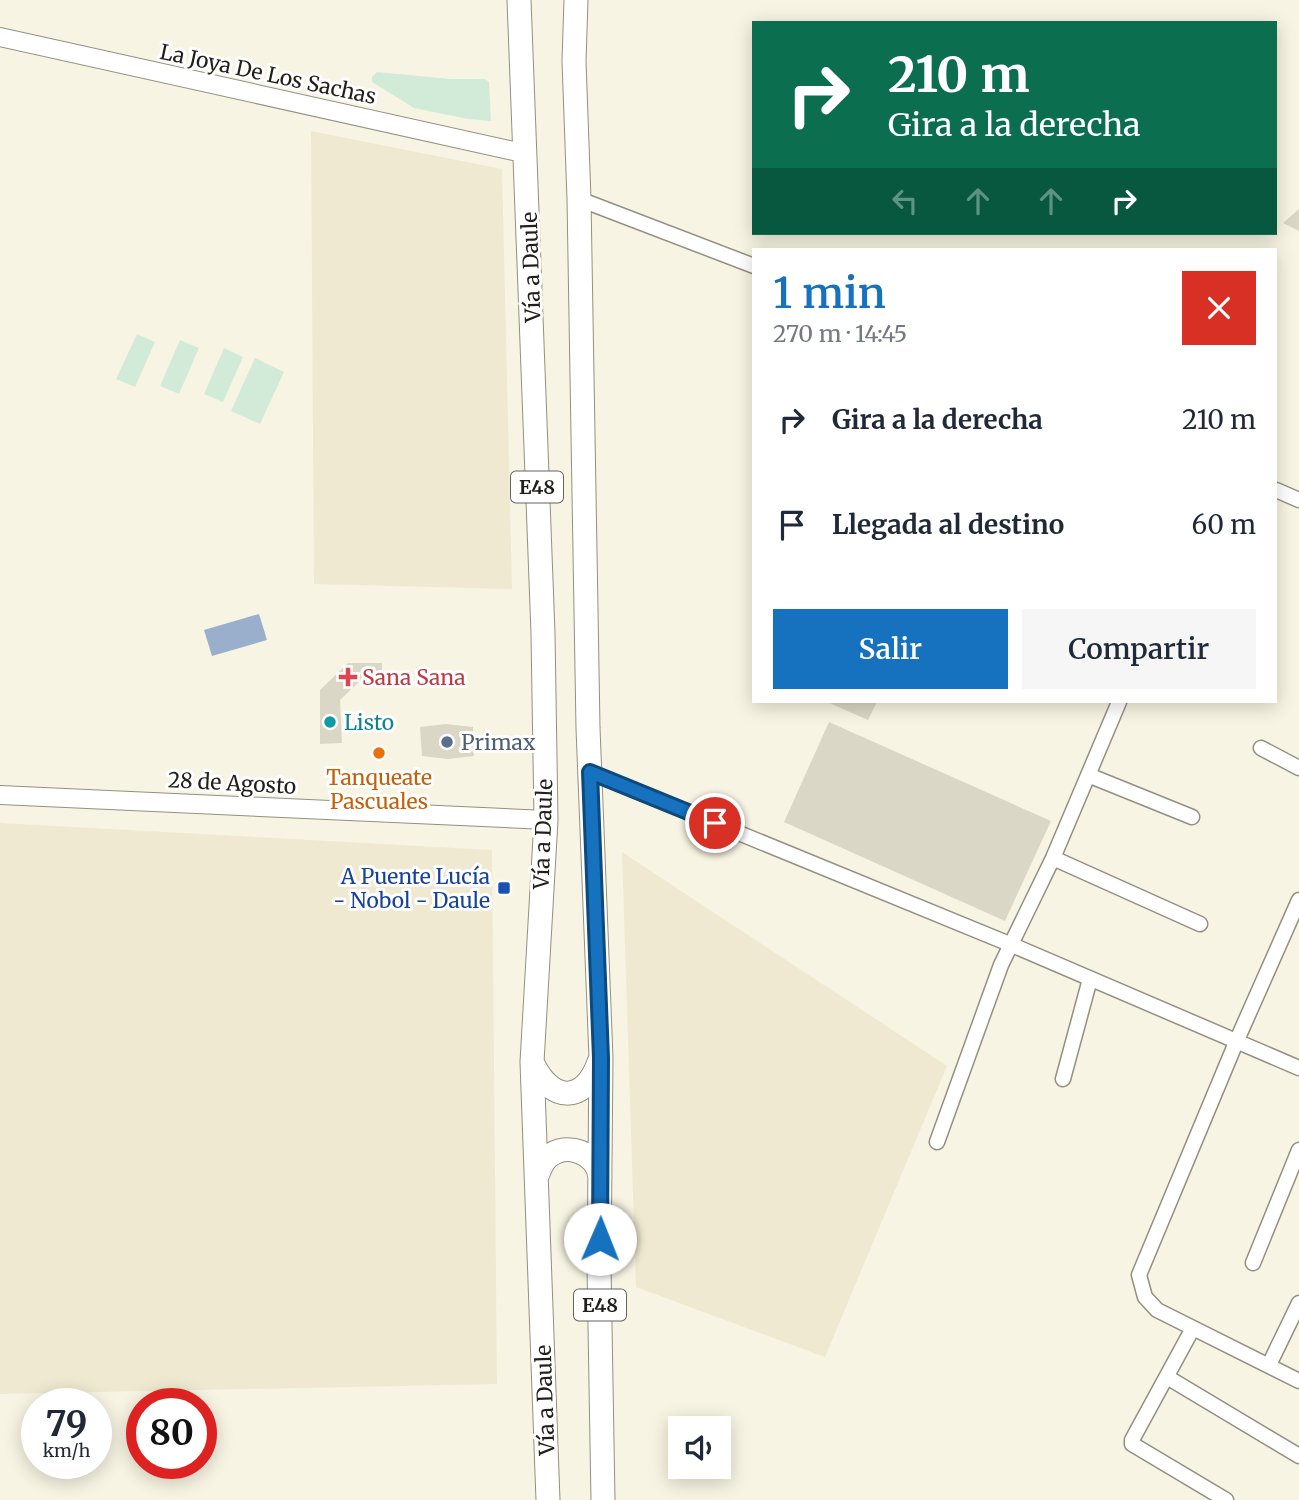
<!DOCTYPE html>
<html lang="es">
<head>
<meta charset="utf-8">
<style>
  :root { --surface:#fff; --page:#f6f6f7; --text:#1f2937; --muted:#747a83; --accent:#1671be }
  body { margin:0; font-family:Merriweather,serif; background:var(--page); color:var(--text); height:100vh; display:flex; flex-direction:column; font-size:26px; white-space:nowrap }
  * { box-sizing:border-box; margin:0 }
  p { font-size:23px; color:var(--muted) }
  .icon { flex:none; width:38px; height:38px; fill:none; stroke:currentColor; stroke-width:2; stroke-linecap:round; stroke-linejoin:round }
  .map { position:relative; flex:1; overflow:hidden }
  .side { position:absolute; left:752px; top:248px; width:525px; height:455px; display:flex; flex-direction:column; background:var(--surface); border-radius:0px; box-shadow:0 4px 18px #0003 }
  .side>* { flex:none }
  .hud { position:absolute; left:752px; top:21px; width:525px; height:214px; border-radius:0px; box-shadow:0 4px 18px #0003; background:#0b6e4f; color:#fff; overflow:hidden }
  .tools { position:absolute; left:668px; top:1416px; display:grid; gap:14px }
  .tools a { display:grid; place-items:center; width:63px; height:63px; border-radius:0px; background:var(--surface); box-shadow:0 4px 18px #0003; font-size:35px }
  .speed { position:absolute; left:21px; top:1388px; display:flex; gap:14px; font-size:35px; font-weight:700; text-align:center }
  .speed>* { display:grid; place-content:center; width:91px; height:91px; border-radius:50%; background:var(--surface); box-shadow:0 4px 18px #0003; line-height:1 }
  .speed small { font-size:18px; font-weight:400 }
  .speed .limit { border:10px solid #d22; background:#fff; color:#111 }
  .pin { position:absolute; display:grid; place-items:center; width:60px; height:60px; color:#fff; margin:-30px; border:4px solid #fff; border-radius:50%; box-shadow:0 2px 7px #0007 }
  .me { position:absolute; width:77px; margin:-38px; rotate:1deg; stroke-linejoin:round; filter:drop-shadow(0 0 5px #0008) }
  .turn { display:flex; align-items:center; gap:24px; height:147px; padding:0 21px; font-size:32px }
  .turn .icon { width:91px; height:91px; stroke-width:2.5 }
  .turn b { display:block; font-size:49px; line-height:60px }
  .lanes { display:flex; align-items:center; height:66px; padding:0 21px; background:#0003; justify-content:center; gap:35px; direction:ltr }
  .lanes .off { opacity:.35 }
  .round { display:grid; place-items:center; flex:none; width:74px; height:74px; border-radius:0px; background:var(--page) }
  .summary { display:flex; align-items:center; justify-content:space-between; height:119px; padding:0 21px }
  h1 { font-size:42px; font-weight:600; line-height:52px; color:var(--accent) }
  .primary-button { display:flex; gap:14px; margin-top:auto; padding:14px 21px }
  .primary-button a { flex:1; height:80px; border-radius:0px; background:var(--accent); color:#fff; font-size:28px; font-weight:600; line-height:80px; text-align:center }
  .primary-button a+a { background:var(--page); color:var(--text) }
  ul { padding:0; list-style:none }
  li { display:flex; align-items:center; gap:21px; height:105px; padding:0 21px }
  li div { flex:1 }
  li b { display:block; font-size:26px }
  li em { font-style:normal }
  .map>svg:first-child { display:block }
</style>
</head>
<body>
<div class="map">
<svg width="1299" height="1500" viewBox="0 0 1299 1500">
  <rect width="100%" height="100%" fill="#f8f4e3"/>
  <path fill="#eee9d0" d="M311,131L502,169L512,589L314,584Z
    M0,823L492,850L497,1384L0,1394Z
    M622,852L947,1066L825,1357L636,1287Z"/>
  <path fill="#d2ebd9" d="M377,72L451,79H485L489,82L491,121L468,119L414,108L372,82V77Z
    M137,334L155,342L135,387L116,379Z
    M180,340L199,348L179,394L160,386Z
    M224,348L243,357L223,402L204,394Z
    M255,358L284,372L260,424L231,411Z"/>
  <path fill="#99afcb" d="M259,614L267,640L212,656L204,630Z"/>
  <path fill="#dbd7c6" d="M1299,209V231L1283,223Z
    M348,663H382V678L364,677L340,700L342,743L320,744V690Z
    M827,702H877L868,720Z
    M829,722L1051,821L1005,921L784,822Z
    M446,724L473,727L474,756L448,759L422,756L420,727Z"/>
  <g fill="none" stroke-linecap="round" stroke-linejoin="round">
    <g stroke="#949081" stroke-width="17">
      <path id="minor" d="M579,199L754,266
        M1276,490L1299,500
        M1261,748L1299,768
        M590,772L1012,945L1299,1068
        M1088,775L1192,817
        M1053,858L1200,924
        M1299,900L1237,1040L1139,1275L1145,1297L1157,1310L1299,1381
        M1063,1079L1090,979
        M937,1142L1001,965L1053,858L1119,702
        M1253,1263L1299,1150
        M1193,1328L1132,1440V1444L1226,1500
        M1269,1365L1299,1303
        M1167,1377L1299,1456"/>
    </g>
    <g stroke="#949081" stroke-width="20">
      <path id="tertiary" d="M0,37L527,154
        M0,795L546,820"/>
    </g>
    <g stroke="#949081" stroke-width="25">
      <path id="trunk" d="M519,0L543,633L546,820L532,1062L548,1500
        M576,0L574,61L579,199L588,728L601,1058L599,1267L603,1500
        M532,1062C550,1102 584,1105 599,1062
        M537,1176C540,1169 542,1162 548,1157C567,1141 597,1153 600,1177"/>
    </g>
    <use href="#minor" stroke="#fff" stroke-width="14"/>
    <use href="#tertiary" stroke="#fff" stroke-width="18"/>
    <use href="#trunk" stroke="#fff" stroke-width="23"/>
  </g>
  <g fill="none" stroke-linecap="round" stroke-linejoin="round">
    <g stroke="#0e497c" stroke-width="18">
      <path id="route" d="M600,1239L601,1058L590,772L715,823"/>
    </g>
    <use href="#route" stroke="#1671be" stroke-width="12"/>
  </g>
  <path fill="#e0444e" stroke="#fff" stroke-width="2.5" d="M344.5 666.5h7v7h7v7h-7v7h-7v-7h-7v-7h7z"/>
  <circle fill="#0f9aa8" stroke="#fff" stroke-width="2.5" cx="330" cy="722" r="7"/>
  <circle fill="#5c6f8a" stroke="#fff" stroke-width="2.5" cx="447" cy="742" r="7"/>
  <circle fill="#e8710a" stroke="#fff" stroke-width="2.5" cx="379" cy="753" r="7"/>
  <rect fill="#1a4fb4" stroke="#fff" stroke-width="2.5" x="497" y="881" width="14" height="14" rx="3.5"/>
  <g text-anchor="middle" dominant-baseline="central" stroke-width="6" stroke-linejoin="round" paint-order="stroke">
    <g fill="#fff" stroke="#63625e" stroke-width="2">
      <rect x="511" y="471.5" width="52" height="31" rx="5"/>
      <rect x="574" y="1289.5" width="52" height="31" rx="5"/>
    </g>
    <g font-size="19" font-weight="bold" fill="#201f19">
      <text x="537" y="487">E48</text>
      <text x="600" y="1305">E48</text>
    </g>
    <g font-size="21" fill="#201f19" stroke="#fff">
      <text transform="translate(268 74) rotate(12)">La Joya De Los Sachas</text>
      <text transform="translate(531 267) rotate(-92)">Vía a Daule</text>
      <text transform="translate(232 783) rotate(3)">28 de Agosto</text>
      <text transform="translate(543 834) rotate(-88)">Vía a Daule</text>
      <text transform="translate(545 1400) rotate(-92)">Vía a Daule</text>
    </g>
    <g font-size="21" fill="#be3a42" stroke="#fff" text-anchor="start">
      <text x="362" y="677">Sana Sana</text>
    </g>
    <g font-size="21" fill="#0d838f" stroke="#fff" text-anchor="start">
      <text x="344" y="722">Listo</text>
    </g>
    <g font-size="21" fill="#4e5e75" stroke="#fff" text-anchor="start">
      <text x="461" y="742">Primax</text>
    </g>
    <g font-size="21" fill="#c56008" stroke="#fff">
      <text x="379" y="777">Tanqueate<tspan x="379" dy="24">Pascuales</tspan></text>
    </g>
    <g font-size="21" fill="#164399" stroke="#fff" text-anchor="end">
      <text x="490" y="876">A Puente Lucía<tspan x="490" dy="24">- Nobol - Daule</tspan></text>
    </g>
  </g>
</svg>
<div class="tools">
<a><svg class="icon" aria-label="sound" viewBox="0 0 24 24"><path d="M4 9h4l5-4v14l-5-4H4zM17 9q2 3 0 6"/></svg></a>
</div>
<div class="speed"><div>79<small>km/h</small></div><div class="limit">80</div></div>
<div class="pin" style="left:715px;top:823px;background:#d93025"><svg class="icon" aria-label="arrive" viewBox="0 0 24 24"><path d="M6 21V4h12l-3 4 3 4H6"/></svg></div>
<svg class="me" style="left:600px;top:1239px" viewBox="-20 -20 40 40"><circle r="19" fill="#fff"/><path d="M0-13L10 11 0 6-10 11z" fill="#1671be"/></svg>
<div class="hud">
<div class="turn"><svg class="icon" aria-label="right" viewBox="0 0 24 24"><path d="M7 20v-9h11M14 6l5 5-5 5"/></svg><div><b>210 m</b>Gira a la derecha</div></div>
<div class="lanes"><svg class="icon off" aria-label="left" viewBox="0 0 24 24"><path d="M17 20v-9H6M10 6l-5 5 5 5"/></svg><svg class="icon off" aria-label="ahead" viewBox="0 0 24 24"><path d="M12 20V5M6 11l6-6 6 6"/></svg><svg class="icon off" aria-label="ahead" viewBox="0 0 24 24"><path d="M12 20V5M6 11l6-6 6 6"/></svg><svg class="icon" aria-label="right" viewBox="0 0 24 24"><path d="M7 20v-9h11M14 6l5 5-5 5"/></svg></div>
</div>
<section class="side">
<div class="summary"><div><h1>1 min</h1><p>270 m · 14:45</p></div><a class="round" style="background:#d93025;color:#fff"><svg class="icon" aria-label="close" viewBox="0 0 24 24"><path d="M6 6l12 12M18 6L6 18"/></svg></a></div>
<ul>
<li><svg class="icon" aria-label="right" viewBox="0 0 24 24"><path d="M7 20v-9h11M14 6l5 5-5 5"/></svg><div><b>Gira a la derecha</b></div><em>210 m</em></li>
<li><svg class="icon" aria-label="arrive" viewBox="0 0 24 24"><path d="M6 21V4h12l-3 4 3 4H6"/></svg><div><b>Llegada al destino</b></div><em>60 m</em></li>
</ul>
<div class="primary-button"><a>Salir</a><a>Compartir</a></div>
</section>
</div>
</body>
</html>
